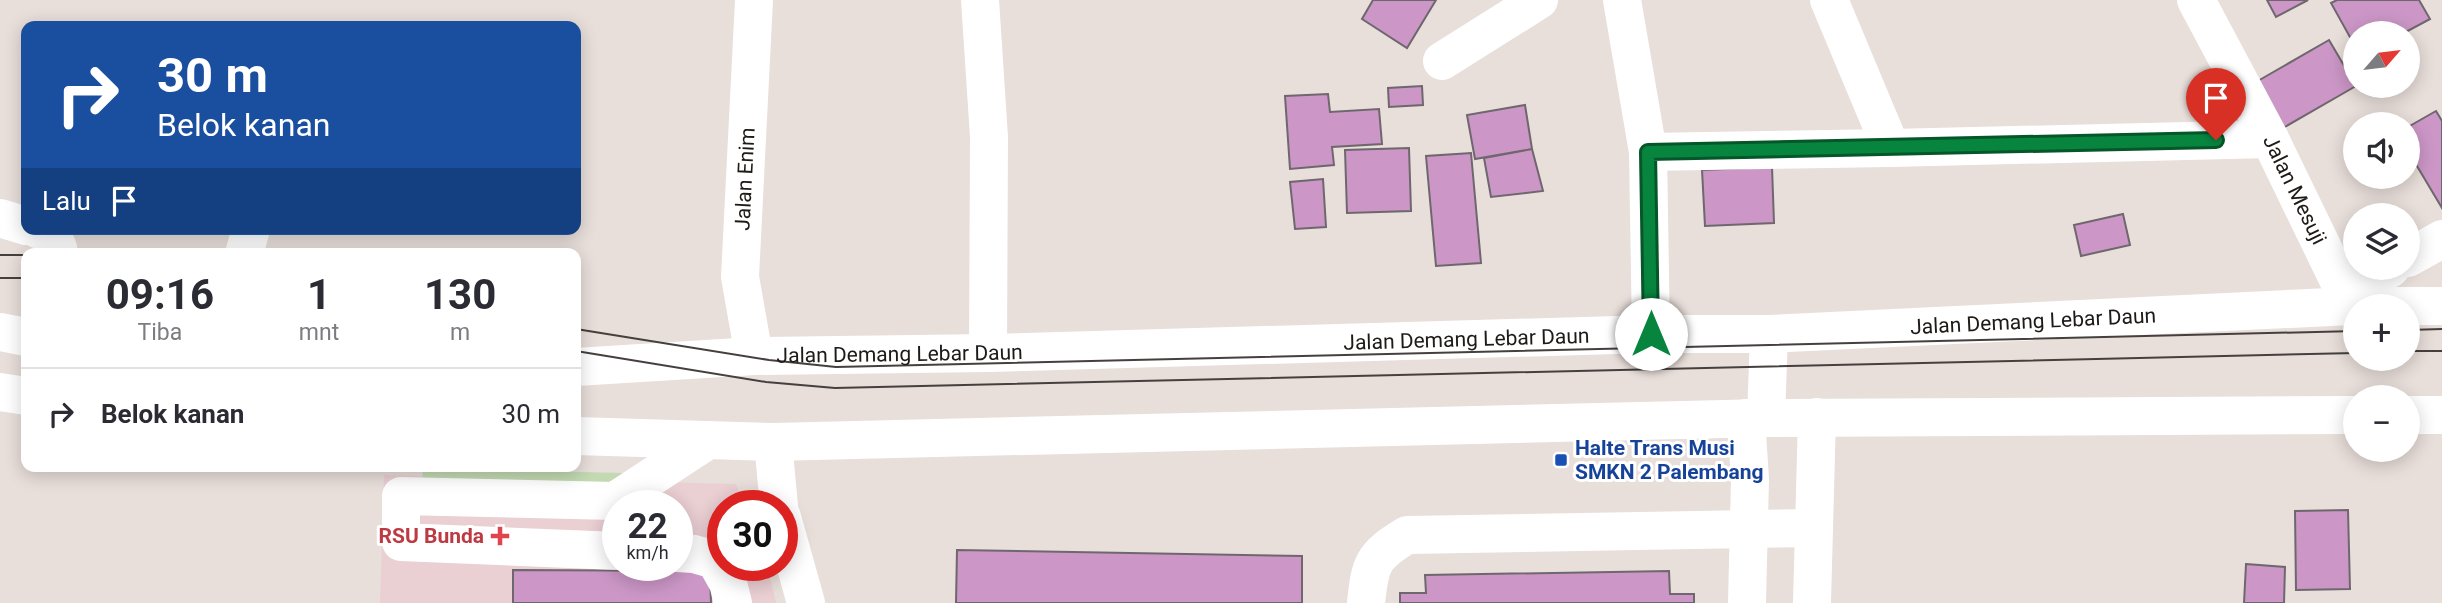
<!DOCTYPE html>
<html lang="id">
<head>
<meta charset="utf-8">
<style>
  :root { --surface:#fff; --page:#f2f2f3; --text:#2b2b33; --muted:#7c7c81; --line:#e1e1e2 }
  body { margin:0; font-family:Roboto,sans-serif; background:var(--page); color:var(--text); height:100vh; display:flex; flex-direction:column; font-size:26px; white-space:nowrap }
  * { box-sizing:border-box; margin:0 }
  p { font-size:23px; color:var(--muted) }
  .icon { flex:none; width:38px; height:38px; fill:none; stroke:currentColor; stroke-width:2; stroke-linecap:round; stroke-linejoin:round }
  .map { position:relative; flex:1; overflow:hidden }
  .sheet { position:absolute; left:21px; top:248px; width:560px; height:224px; display:flex; flex-direction:column; background:var(--surface); border-radius:14px; box-shadow:0 4px 18px #0003 }
  .sheet>* { flex:none }
  .top-card { position:absolute; left:21px; top:21px; width:560px; height:214px; border-radius:14px; box-shadow:0 4px 18px #0003; background:#1a4fa0; color:#fff; overflow:hidden }
  .needle { width:46px; rotate:62deg }
  .buttons { position:absolute; left:2343px; top:21px; display:grid; gap:14px }
  .buttons a { display:grid; place-items:center; width:77px; height:77px; border-radius:50%; background:var(--surface); box-shadow:0 4px 18px #0003; font-size:35px }
  .speed { position:absolute; left:602px; top:490px; display:flex; gap:14px; font-size:35px; font-weight:700; text-align:center }
  .speed>* { display:grid; place-content:center; width:91px; height:91px; border-radius:50%; background:var(--surface); box-shadow:0 4px 18px #0003; line-height:1 }
  .speed small { font-size:18px; font-weight:400 }
  .speed .limit { border:10px solid #d22; background:#fff; color:#111 }
  .pin { position:absolute; display:grid; place-items:center; width:60px; height:60px; color:#fff; margin:-72px -30px; border-radius:50% 50% 50% 0; rotate:-45deg; box-shadow:0 0 7px #0007 }
  .pin .icon { rotate:45deg }
  .me { position:absolute; width:77px; margin:-38px; rotate:0deg; stroke-linejoin:round; filter:drop-shadow(0 0 5px #0008) }
  .turn { display:flex; align-items:center; gap:24px; height:147px; padding:0 21px; font-size:32px }
  .turn .icon { width:91px; height:91px; stroke-width:2.5 }
  .turn b { display:block; font-size:49px; line-height:60px }
  .then { display:flex; align-items:center; height:66px; padding:0 21px; background:#0003; gap:14px; font-size:26px }
  .eta { display:flex; justify-content:space-evenly; align-items:center; height:119px; text-align:center }
  .eta b { font-size:42px; font-weight:700; line-height:49px }
  ul { padding:0; list-style:none }
  li { display:flex; align-items:center; gap:21px; height:91px; padding:0 21px; border-top:2px solid var(--line) }
  li div { flex:1 }
  li b { display:block; font-size:26px }
  li em { font-style:normal }
  .map>svg:first-child { display:block }
</style>
</head>
<body>
<div class="map">
<svg width="2442" height="603" viewBox="0 0 2442 603">
  <rect width="100%" height="100%" fill="#e8deda"/>
  <path fill="#eacfd3" fill-rule="evenodd" d="M384,475L736,484L744,506H723V565H767L776,603H380ZM618,506H677V565H618Z"/>
  <path fill="#c2d9b1" d="M423,468L622,473L621,488L422,484Z"/>
  <path fill="#cc97c7" stroke="#6e676d" stroke-width="2" d="M1373,0H1436L1407,48L1362,19Z
    M2267,0H2308L2276,17Z
    M2337,0H2419L2430,19L2404,33H2356V48L2331,3Z
    M2329,40L2356,86L2283,128L2256,82Z
    M1422,86L1423,105L1389,107L1388,88Z
    M1328,94L1330,112L1379,109L1382,144L1332,147L1334,165L1290,169L1285,96Z
    M1525,105L1532,149L1475,159L1467,115Z
    M2436,111L2442,121V208L2408,151V127Z
    M1409,148L1411,211L1347,213L1345,150Z
    M1532,149L1543,191L1491,197L1484,158Z
    M1471,153L1481,263L1436,266L1426,156Z
    M1772,167L1774,223L1705,226L1702,170Z
    M1323,179L1326,227L1295,229L1290,182Z
    M2123,214L2130,245L2081,256L2074,225Z
    M2348,510L2350,589L2296,590L2295,511Z
    M957,550L1302,556V603H956Z
    M2246,564L2285,567L2284,603H2244Z
    M513,570L710,571L711,603H513Z
    M1669,571L1670,594H1694V603H1400V593H1426L1425,575Z"/>
  <g fill="none" stroke-linecap="round" stroke-linejoin="round">
    <g stroke="#fff" stroke-width="38">
      <path d="M754,0L740,277L754,356"/>
      <path d="M980,0L989,137L988,353"/>
      <path d="M1622,0L1648,152L1651,334"/>
      <path d="M1829,0L1891,148L2270,139"/>
      <path id="s1" d="M2196,0L2270,139L2351,306"/>
      <path d="M1442,61L1539,0"/>
      <path d="M1648,152L1891,148"/>
      <path d="M0,218L26,226"/>
      <path d="M37,229C49,233 58,241 59,254"/>
      <path d="M244,254L251,229"/>
      <path d="M2408,258L2442,239"/>
      <path d="M2344,294L2391,268"/>
      <path d="M1746,418L1750,479L1747,603"/>
      <path d="M773,442L779,506"/>
      <path d="M782,517L806,603"/>
      <path d="M618,551L401,542V496L615,501L708,440"/>
      <path d="M677,553L694,554L715,560L728,583L733,603"/>
      <path d="M1366,603C1370,564 1372,556 1407,535L1814,528"/>
      <path d="M1812,603L1817,417"/>
    </g>
    <g stroke="#fff" stroke-width="38">
      <path d="M0,332L26,337"/>
      <path id="s2" d="M576,367L754,356L988,353L1651,334H1769L2351,306H2442"/>
      <path d="M0,392L26,396"/>
      <path d="M2408,415H2442"/>
      <path d="M1766,418L1769,334"/>
      <path d="M576,436L773,442L1766,418L2356,415"/>
    </g>
    <path stroke="#45403e" stroke-width="2" d="M0,255H26
      M0,278H26
      M576,329L769,360L836,367L2356,331
      M2408,330L2442,329
      M576,351L766,382L835,388L2356,353
      M2408,351H2442"/>
  </g>
  <g fill="none" stroke-linecap="round" stroke-linejoin="round">
    <g stroke="#055629" stroke-width="18">
      <path id="route" d="M1651,334L1648,152L2216,140"/>
    </g>
    <use href="#route" stroke="#07853f" stroke-width="12"/>
  </g>
  <rect fill="#1a4fb4" stroke="#fff" stroke-width="2.5" x="1554" y="453" width="14" height="14" rx="3.5"/>
  <path fill="#e0444e" stroke="#fff" stroke-width="2.5" d="M496.5 525.5h7v7h7v7h-7v7h-7v-7h-7v-7h7z"/>
  <g text-anchor="middle" dominant-baseline="central" stroke-width="6" stroke-linejoin="round" paint-order="stroke">
    <g font-size="21" fill="#1d1a18" stroke="#fff">
      <text transform="translate(745 179) rotate(-87)">Jalan Enim</text>
      <text stroke="none"><textPath href="#s1" startOffset="214">Jalan Mesuji</textPath></text>
      <text stroke="none"><textPath href="#s2" startOffset="1458">Jalan Demang Lebar Daun</textPath></text>
      <text stroke="none"><textPath href="#s2" startOffset="891">Jalan Demang Lebar Daun</textPath></text>
      <text stroke="none"><textPath href="#s2" startOffset="324">Jalan Demang Lebar Daun</textPath></text>
    </g>
    <g font-size="21" font-weight="bold" fill="#164399" stroke="#fff" text-anchor="start">
      <text x="1575" y="448">Halte Trans Musi<tspan x="1575" dy="24">SMKN 2 Palembang</tspan></text>
    </g>
    <g font-size="21" font-weight="bold" fill="#be3a42" stroke="#fff" text-anchor="end">
      <text x="484" y="536">RSU Bunda</text>
    </g>
  </g>
</svg>
<div class="buttons">
<a><svg class="needle" viewBox="-14 -14 28 28"><path d="M0-13l5 13h-10z" fill="#e53935"/><path d="M0 13l5-13h-10z" fill="#7c7c81"/></svg></a>
<a><svg class="icon" aria-label="sound" viewBox="0 0 24 24"><path d="M4 9h4l5-4v14l-5-4H4zM17 9q2 3 0 6"/></svg></a>
<a><svg class="icon" aria-label="layers" viewBox="0 0 24 24"><path d="M12 4l9 5-9 5-9-5zM3 14l9 5 9-5"/></svg></a>
<a>+</a>
<a>−</a>
</div>
<div class="speed"><div>22<small>km/h</small></div><div class="limit">30</div></div>
<div class="pin" style="left:2216px;top:140px;background:#d93025"><svg class="icon" aria-label="arrive" viewBox="0 0 24 24"><path d="M6 21V4h12l-3 4 3 4H6"/></svg></div>
<svg class="me" style="left:1651px;top:334px" viewBox="-20 -20 40 40"><circle r="19" fill="#fff"/><path d="M0-13L10 11 0 6-10 11z" fill="#07853f"/></svg>
<div class="top-card">
<div class="turn"><svg class="icon" aria-label="right" viewBox="0 0 24 24"><path d="M7 20v-9h11M14 6l5 5-5 5"/></svg><div><b>30 m</b>Belok kanan</div></div>
<div class="then">Lalu<svg class="icon" aria-label="arrive" viewBox="0 0 24 24"><path d="M6 21V4h12l-3 4 3 4H6"/></svg></div>
</div>
<section class="sheet">
<div class="eta">
<div><b>09:16</b><p>Tiba</p></div>
<div><b>1</b><p>mnt</p></div>
<div><b>130</b><p>m</p></div>
</div>
<ul>
<li><svg class="icon" aria-label="right" viewBox="0 0 24 24"><path d="M7 20v-9h11M14 6l5 5-5 5"/></svg><div><b>Belok kanan</b></div><em>30 m</em></li>
</ul>
</section>
</div>
</body>
</html>
